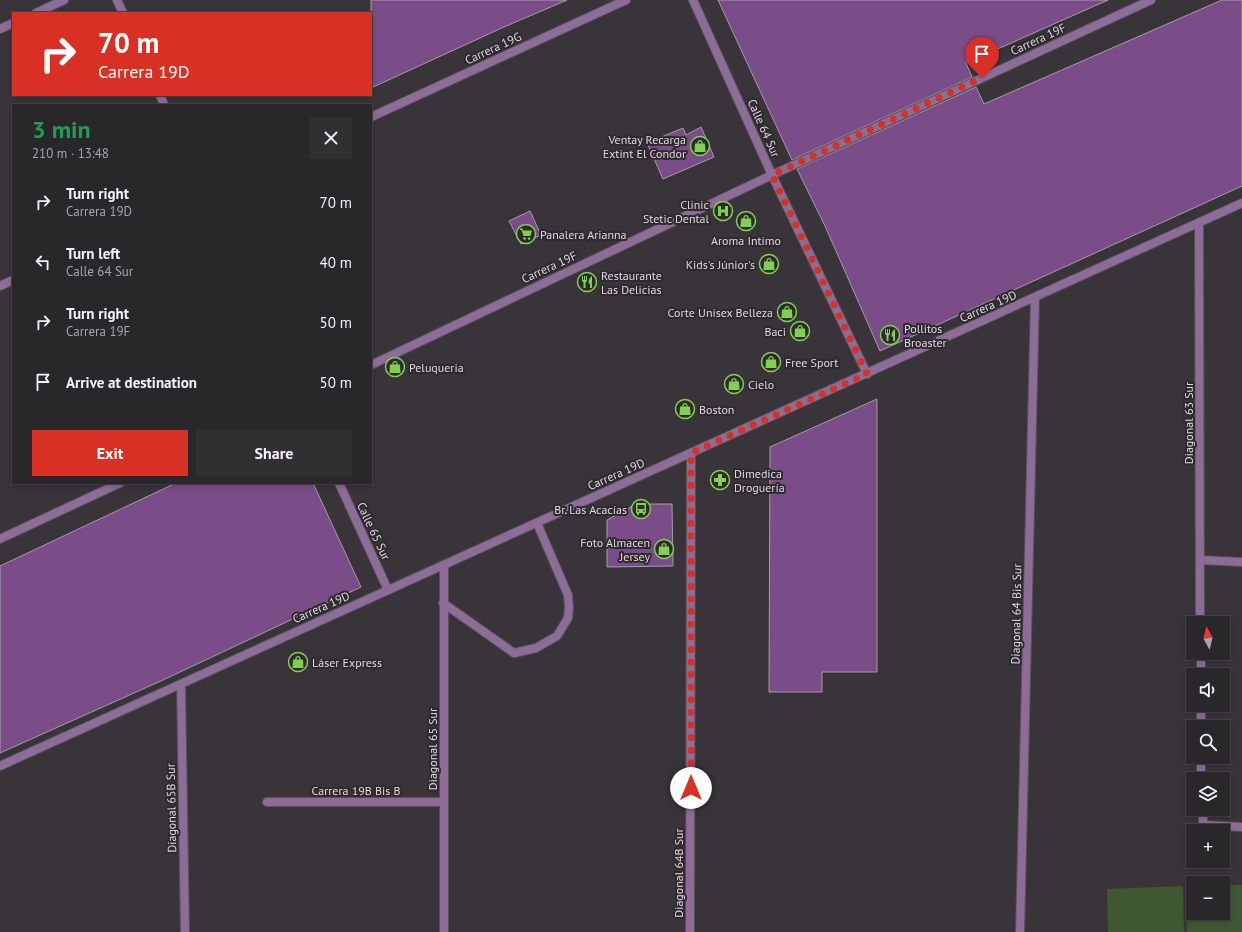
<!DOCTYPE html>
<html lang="en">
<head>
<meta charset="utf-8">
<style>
  :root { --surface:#2a272b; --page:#322f33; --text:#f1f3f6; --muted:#a5a5a9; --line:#464447; --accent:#d93025 }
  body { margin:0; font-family:"PT Sans",sans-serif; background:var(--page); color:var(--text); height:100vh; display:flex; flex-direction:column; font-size:15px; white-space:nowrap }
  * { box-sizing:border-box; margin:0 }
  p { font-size:13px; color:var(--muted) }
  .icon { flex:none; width:22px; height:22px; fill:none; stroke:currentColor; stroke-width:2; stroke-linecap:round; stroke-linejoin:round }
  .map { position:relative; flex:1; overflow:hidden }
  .panel { position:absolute; left:12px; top:104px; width:360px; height:380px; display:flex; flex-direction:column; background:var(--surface); border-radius:0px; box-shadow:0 2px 6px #0003,0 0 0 1px var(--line) }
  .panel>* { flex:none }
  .top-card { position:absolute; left:12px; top:12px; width:360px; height:84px; border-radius:0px; box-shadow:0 2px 6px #0003,0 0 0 1px var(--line); background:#d93025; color:#fff; overflow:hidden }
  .needle { width:26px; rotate:352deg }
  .buttons { position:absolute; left:1186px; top:616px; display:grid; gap:8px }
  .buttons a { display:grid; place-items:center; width:44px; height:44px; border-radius:0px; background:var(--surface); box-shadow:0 2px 6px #0003,0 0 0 1px var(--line); font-size:20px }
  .pin { position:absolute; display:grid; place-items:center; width:34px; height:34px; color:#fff; margin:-41px -17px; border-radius:50% 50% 50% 0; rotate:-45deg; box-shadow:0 0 4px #0007 }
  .pin .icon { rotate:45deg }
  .me { position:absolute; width:44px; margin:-22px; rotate:0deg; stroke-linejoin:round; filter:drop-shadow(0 0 3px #0008) }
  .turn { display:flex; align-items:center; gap:14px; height:84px; padding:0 20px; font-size:18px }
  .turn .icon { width:52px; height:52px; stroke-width:2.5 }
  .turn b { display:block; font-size:28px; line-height:34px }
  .round { display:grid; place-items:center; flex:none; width:42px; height:42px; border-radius:0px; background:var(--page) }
  .headline { display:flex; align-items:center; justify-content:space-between; height:68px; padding:0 20px }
  h1 { font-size:24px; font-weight:700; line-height:30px; color:#1e9e55 }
  .cta { display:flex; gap:8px; margin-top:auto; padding:8px 20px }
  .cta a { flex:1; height:46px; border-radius:0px; background:var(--accent); color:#fff; font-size:16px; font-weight:700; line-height:46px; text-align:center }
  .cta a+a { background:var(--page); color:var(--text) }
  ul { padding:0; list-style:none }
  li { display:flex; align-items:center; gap:12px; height:60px; padding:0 20px }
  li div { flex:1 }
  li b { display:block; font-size:15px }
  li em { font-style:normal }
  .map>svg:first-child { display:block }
</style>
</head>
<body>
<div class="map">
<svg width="1242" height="932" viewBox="0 0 1242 932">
  <rect width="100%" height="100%" fill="#383439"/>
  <path fill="#405733" d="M1223,885H1242V932H1187L1185,886H1193V913H1223Z
    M1183,886L1184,932H1108L1107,889Z"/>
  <path fill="#7a4d88" stroke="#a39ea4" d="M371,0H567L504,27L371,88Z
    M718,0H1108L966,63L972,77L792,160Z
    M1222,0H1242V186L880,351L825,226L797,169L976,87L984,104Z
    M701,127L714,157L663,179L647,143L683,128L686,135Z
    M530,211L541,235L521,244L509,221Z
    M877,399V672H822V692H769L770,447Z
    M176,483H313L361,587L163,680L0,753V566Z
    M636,504H672L673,566L607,567V520Z"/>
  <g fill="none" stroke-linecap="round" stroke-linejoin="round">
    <g stroke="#565257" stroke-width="10">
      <path id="service" d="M443,603L514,653L536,648L557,636L568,618L569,607L568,595L537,523"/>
    </g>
    <g stroke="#565257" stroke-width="10">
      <path id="minor" d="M117,0L123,13
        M36,13L64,0
        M0,29L13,23
        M160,95L164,105
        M1199,223L1200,623
        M371,365L772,175L1151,0
        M339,483L388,590
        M0,539L120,483
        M1200,560L1242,562
        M444,565V932
        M1201,653V675
        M181,684L185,932
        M1201,705V727
        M1201,757V779
        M267,802H444
        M1203,809V825L1242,827
        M690,932L691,453"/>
    </g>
    <g stroke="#565257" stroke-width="10">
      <path id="tertiary" d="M693,0L772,175L867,374
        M371,117L626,0
        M0,286L13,280
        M0,766L1242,203
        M1020,932L1035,297"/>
    </g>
    <use href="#service" stroke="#8d6d98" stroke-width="8"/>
    <use href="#minor" stroke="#8d6d98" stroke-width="8"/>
    <use href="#tertiary" stroke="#8d6d98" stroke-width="8"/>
  </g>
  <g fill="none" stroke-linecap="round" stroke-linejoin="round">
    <path stroke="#d93025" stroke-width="7" stroke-dasharray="0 12.6" d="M691,788V453L867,374L772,175L982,78"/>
  </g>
  <defs>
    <g id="shop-ring" transform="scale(1)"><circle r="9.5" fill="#2e2a2f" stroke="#82d04f" stroke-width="1.5"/><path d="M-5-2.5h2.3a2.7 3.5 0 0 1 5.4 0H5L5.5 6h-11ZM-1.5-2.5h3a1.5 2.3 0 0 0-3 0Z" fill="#82d04f"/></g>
    <g id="hospital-ring" transform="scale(1)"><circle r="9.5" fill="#2e2a2f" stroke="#82d04f" stroke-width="1.5"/><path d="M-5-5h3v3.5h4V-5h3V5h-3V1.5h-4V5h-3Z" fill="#82d04f"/></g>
    <g id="supermarket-ring" transform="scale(1)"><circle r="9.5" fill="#2e2a2f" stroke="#82d04f" stroke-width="1.5"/><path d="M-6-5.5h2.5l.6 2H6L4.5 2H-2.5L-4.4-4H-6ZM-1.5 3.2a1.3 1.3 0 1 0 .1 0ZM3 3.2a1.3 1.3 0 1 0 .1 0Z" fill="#82d04f"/></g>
    <g id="restaurant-ring" transform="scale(1)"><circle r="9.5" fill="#2e2a2f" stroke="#82d04f" stroke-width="1.5"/><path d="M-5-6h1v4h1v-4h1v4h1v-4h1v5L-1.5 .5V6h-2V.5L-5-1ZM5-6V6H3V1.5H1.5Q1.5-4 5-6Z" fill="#82d04f"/></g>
    <g id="pharmacy-ring" transform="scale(1)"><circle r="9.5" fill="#2e2a2f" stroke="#82d04f" stroke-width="1.5"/><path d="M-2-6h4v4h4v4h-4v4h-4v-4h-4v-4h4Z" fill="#82d04f"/></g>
    <g id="bus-ring" transform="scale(1)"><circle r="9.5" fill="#2e2a2f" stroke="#82d04f" stroke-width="1.5"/><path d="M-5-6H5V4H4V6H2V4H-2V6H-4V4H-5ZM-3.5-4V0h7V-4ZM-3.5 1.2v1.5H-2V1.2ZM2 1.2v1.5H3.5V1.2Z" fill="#82d04f"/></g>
  </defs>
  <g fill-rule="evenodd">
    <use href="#shop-ring" x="700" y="146"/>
    <use href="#hospital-ring" x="723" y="211"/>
    <use href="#shop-ring" x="746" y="221"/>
    <use href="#supermarket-ring" x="526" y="234"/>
    <use href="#shop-ring" x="769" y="264"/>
    <use href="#restaurant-ring" x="587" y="282"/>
    <use href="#shop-ring" x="787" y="312"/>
    <use href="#shop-ring" x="800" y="331"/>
    <use href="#restaurant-ring" x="890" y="335"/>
    <use href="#shop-ring" x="771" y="362"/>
    <use href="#shop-ring" x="395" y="367"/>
    <use href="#shop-ring" x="734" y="384"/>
    <use href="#shop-ring" x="685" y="409"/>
    <use href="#pharmacy-ring" x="720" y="480"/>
    <use href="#bus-ring" x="641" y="509"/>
    <use href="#shop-ring" x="664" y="549"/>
    <use href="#shop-ring" x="298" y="662"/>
  </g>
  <g text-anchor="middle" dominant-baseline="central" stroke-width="4" stroke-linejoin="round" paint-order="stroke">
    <g font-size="12" fill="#dedcdf" stroke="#2e2a2f">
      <text transform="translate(1038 39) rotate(-25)">Carrera 19F</text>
      <text transform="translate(493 48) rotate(-25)">Carrera 19G</text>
      <text transform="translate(764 128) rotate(66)">Calle 64 Sur</text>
      <text transform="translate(549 267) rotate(-25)">Carrera 19F</text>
      <text transform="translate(988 306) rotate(-24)">Carrera 19D</text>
      <text transform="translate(1188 423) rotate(-90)">Diagonal 63 Sur</text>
      <text transform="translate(616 474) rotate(-24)">Carrera 19D</text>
      <text transform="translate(374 531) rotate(65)">Calle 65 Sur</text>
      <text transform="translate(321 607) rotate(-24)">Carrera 19D</text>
      <text transform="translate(1016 614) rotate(-89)">Diagonal 64 Bis Sur</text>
      <text transform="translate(432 749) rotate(-90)">Diagonal 65 Sur</text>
      <text x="356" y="790">Carrera 19B Bis B</text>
      <text transform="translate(171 808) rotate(-91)">Diagonal 65B Sur</text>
      <text transform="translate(678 873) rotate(-90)">Diagonal 64B Sur</text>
    </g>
    <g font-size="12" fill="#dedcdf" stroke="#2e2a2f" text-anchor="start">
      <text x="686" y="139" text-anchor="end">Ventay Recarga<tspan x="686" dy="14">Extint El Condor</tspan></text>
      <text x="709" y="204" text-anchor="end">Clinic<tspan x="709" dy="14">Stetic Dental</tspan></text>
      <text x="540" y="234">Panalera Arianna</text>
      <text x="746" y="240" text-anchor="middle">Aroma Intimo</text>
      <text x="755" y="264" text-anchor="end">Kids's Júnior's</text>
      <text x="601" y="275">Restaurante<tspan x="601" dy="14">Las Delicias</tspan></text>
      <text x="773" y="312" text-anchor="end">Corte Unisex Belleza</text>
      <text x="904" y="328">Pollitos<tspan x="904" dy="14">Broaster</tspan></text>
      <text x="786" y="331" text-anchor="end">Baci</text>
      <text x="785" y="362">Free Sport</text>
      <text x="409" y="367">Peluqueria</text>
      <text x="748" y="384">Cielo</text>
      <text x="699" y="409">Boston</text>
      <text x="734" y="473">Dimedica<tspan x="734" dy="14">Droguería</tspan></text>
      <text x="627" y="509" text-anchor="end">Br. Las Acacías</text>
      <text x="650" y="542" text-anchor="end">Foto Almacen<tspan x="650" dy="14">Jersey</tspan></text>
      <text x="312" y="662">Láser Express</text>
    </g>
  </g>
</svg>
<div class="buttons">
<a><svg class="needle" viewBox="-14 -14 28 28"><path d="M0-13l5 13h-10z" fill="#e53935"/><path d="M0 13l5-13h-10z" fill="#a5a5a9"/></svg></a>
<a><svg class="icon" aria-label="sound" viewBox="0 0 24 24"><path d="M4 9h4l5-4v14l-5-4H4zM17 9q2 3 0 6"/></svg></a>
<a><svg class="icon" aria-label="search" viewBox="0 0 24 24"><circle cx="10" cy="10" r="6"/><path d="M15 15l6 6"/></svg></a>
<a><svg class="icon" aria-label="layers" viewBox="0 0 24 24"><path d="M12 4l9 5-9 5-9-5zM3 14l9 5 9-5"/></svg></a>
<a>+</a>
<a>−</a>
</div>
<div class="pin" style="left:982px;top:78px;background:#d93025"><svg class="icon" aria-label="arrive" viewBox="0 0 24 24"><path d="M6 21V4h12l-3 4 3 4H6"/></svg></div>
<svg class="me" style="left:691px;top:788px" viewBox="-20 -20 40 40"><circle r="19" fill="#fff"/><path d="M0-13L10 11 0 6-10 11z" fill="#d93025"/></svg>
<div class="top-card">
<div class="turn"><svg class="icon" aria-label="right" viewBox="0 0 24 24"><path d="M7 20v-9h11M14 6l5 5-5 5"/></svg><div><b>70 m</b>Carrera 19D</div></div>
</div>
<section class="panel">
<div class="headline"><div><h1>3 min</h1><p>210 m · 13:48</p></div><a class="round"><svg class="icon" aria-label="close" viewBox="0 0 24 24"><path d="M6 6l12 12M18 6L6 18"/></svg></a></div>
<ul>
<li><svg class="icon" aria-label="right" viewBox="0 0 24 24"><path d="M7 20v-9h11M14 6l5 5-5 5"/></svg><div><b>Turn right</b><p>Carrera 19D</p></div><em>70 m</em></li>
<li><svg class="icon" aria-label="left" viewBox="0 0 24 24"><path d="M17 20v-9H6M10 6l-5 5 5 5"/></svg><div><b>Turn left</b><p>Calle 64 Sur</p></div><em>40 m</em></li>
<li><svg class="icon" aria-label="right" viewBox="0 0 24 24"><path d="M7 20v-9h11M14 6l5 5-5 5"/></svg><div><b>Turn right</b><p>Carrera 19F</p></div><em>50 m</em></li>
<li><svg class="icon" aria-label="arrive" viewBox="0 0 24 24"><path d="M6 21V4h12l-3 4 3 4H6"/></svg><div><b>Arrive at destination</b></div><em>50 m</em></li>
</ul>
<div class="cta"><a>Exit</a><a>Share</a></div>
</section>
</div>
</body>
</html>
